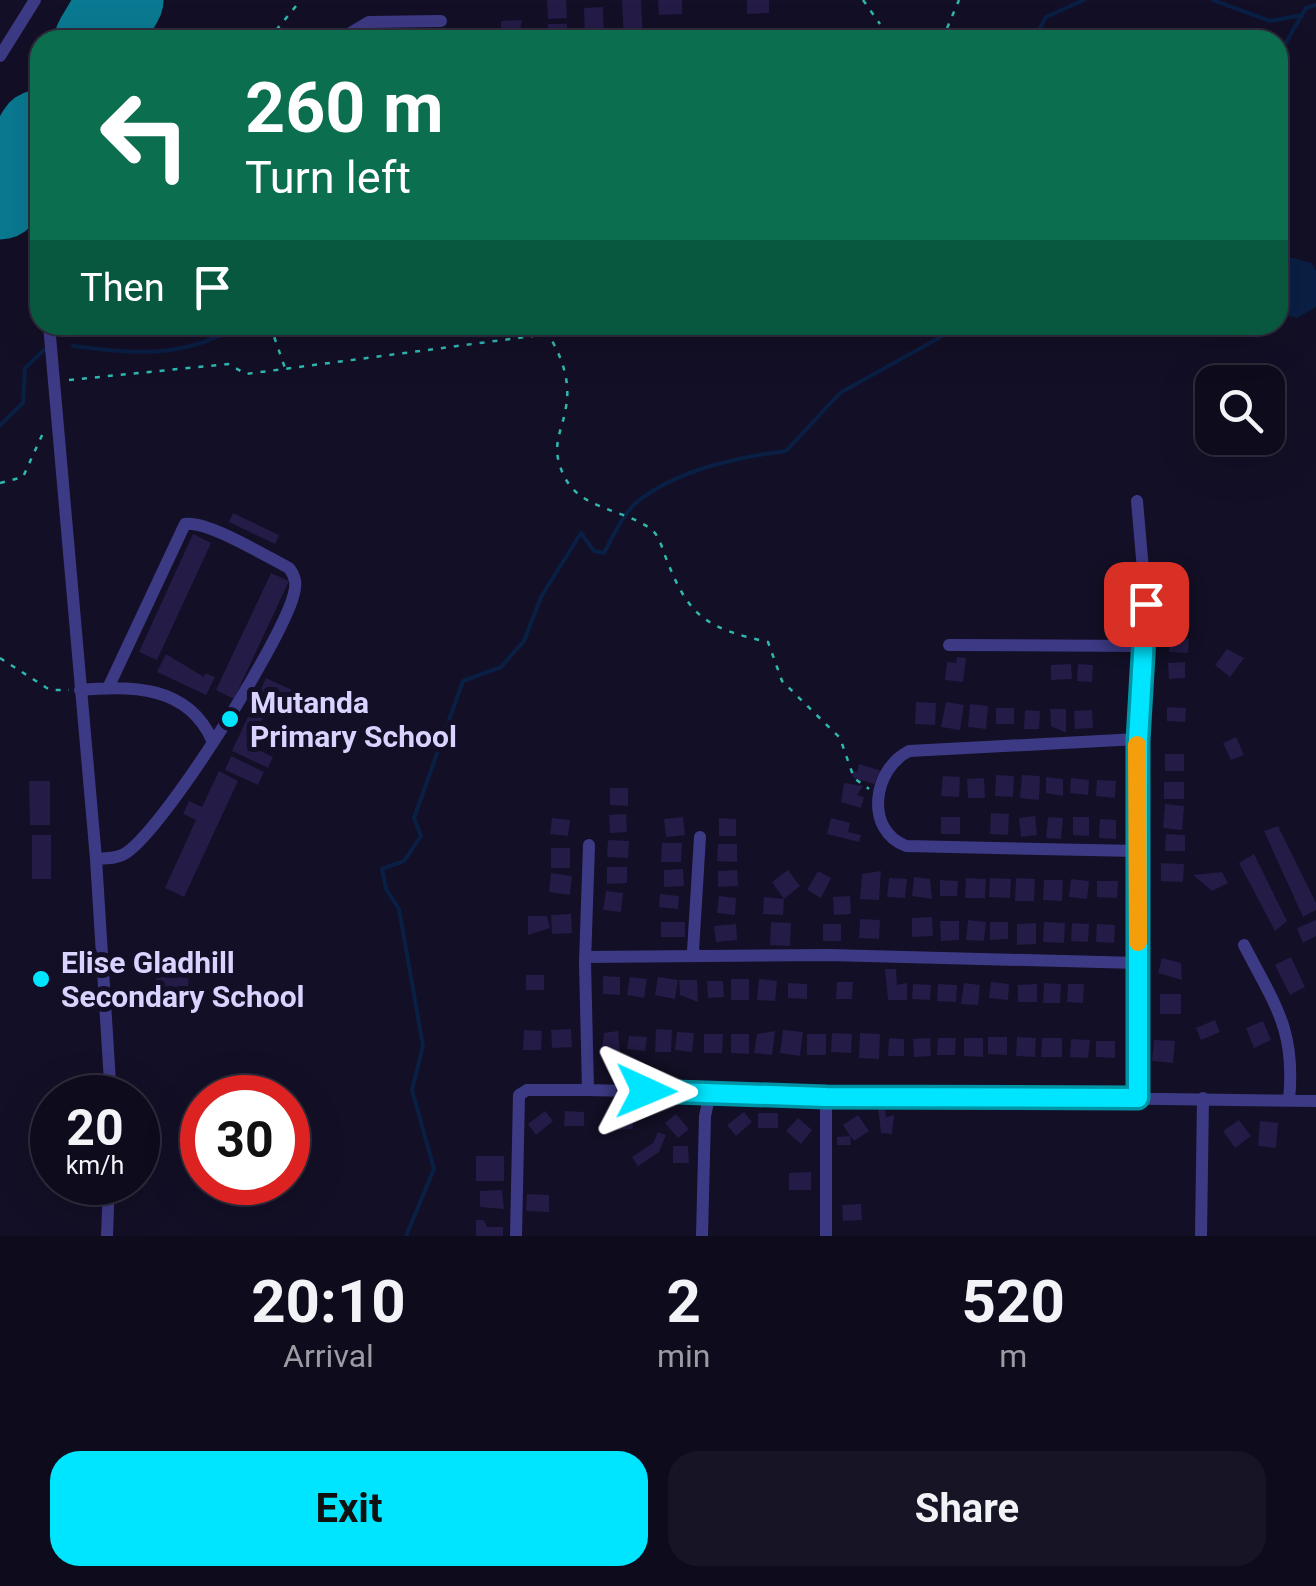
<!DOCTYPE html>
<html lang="en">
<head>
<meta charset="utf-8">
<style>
  :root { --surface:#0e0b1c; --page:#171425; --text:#f1f3f6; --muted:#9b9ba3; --line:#2e2b3b; --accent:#00e5ff }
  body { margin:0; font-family:Roboto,sans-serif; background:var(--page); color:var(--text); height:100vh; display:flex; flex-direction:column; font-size:38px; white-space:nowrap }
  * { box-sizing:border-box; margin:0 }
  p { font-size:32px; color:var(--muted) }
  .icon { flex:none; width:55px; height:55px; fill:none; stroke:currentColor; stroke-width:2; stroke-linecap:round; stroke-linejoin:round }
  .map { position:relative; height:1236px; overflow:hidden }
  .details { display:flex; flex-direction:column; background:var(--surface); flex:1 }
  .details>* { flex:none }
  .banner { position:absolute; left:30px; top:30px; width:1258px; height:305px; border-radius:30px; box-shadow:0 10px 40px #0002,0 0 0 2px var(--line); background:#0b6e4f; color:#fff; overflow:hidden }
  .controls { position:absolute; left:1195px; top:365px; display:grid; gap:20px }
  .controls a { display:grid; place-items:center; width:90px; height:90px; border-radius:20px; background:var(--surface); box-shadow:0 10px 40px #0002,0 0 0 2px var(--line); font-size:50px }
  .speed { position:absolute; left:30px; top:1075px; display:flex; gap:20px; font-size:50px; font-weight:700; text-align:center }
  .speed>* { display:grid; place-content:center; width:130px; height:130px; border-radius:50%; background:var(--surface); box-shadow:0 10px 40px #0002,0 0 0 2px var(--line); line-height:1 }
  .speed small { font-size:25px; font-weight:400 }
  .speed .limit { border:15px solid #d22; background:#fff; color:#111 }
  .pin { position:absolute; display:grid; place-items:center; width:85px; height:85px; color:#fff; margin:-42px; border-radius:20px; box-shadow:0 5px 15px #0006 }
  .me { position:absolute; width:110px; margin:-55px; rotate:91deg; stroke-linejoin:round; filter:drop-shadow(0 0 8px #0008) }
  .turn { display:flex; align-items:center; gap:35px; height:210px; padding:0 50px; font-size:45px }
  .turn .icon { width:130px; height:130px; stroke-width:2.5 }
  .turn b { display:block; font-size:70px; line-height:85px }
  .then { display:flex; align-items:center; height:95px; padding:0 50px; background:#0003; gap:20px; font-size:38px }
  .eta { display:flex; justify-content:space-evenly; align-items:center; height:170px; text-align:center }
  .eta b { font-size:60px; font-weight:700; line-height:70px }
  .action { display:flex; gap:20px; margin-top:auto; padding:20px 50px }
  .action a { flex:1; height:115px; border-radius:30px; background:var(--accent); color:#111; font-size:40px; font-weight:700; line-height:115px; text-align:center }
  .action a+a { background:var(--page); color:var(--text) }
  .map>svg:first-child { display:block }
</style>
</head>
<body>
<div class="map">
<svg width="1316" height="1236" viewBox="0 0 1316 1236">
  <rect width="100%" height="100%" fill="#130f26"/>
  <path fill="#0a1f44" d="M1289,257L1312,263L1316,271V307L1297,318L1278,313V264Z"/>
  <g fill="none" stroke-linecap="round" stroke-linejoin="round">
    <path stroke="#0a1f44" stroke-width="4" d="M1213,0L1270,21L1302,15
      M1033,40L1046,17L1084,0
      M1278,56L1306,8L1316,5
      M73,346C131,354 187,359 238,325
      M0,425L23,403L25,368L44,350
      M406,1236L434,1169L412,1090L423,1046L399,909L386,889L382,869L404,861L421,836L414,818L463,681L501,667L524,641L541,597L581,533L594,551L604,553C615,533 625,508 645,496C686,468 739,457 786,451L840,393L962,325"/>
    <path stroke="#0a7a92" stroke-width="85" d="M97,40L121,0
      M0,197L40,132"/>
  </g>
  <path fill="#241b47" d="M547,0H566L567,18L548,19Z
    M622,0H641L643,40H624Z
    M658,0H682V14L659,15Z
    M747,0H769V13L747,14Z
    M603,7L604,40H585L584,8Z
    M522,20L518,40L501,34V21Z
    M548,24H567V40H548Z
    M233,513L279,535L275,544L229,522Z
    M193,534L211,543L157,660L139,652Z
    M271,573L289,581L234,699L216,690Z
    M1170,638L1189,639L1188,653L1169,652Z
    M1227,649L1244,658L1230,677L1215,665Z
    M166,654L204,677L205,673L215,677L206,695L157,672Z
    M957,657L966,658L963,682L945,680L947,662L956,663Z
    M1185,662V678L1169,679L1168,663Z
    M1071,664L1072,679L1051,680V665Z
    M1078,664L1093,665L1092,682L1077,681Z
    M266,678L303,695L296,709L272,698L250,746L273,757L268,768L232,751Z
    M916,702L936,703L935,725L915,724Z
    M946,702L964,705L960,730L941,727Z
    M970,704L988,706L986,729L968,727Z
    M1167,707L1186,708L1185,722L1167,721Z
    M996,708H1014V724H996Z
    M1050,709H1066V733L1051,726Z
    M1025,710L1040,711L1039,729H1024Z
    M1092,710L1093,728L1075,729L1074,711Z
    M1236,737L1244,755L1231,760L1223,743Z
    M1165,754H1184V771H1165Z
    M231,756L264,772L258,785L225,770Z
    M859,764L882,771L874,784L854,778L851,771L857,772Z
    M219,771L238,781L184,897L165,888L196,820L183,814L189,801L202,807Z
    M996,775L1014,776L1013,797L995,796Z
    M1022,775L1040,776L1039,800L1020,798Z
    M943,776L960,777L959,797L941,796Z
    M1046,777L1063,779V796L1046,793Z
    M984,778L985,798H968L967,779Z
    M1071,778L1089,780L1088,795L1070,793Z
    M1097,780L1116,781L1115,798L1096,796Z
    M29,781H50V825H30Z
    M1164,782H1184V799H1164Z
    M844,783L863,786L857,795L864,797L861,808L841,802Z
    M610,788H628V806L610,805Z
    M1165,804L1184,806L1182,830L1163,828Z
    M991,813L1009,814L1008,835L990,834Z
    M626,814L627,832L610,833L609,815Z
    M1035,816L1037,835L1021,837L1019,818Z
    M683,817L685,835L666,837L664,819Z
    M941,817H960V834H941Z
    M1048,817L1063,818L1061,839L1046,838Z
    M1073,817H1089V836L1073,835Z
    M552,818L570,820L568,836L550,834Z
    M719,818L736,819V836H719Z
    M831,818L850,823L848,832L861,835L859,842L827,834Z
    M1100,819L1116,820V839L1099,838Z
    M1278,826L1316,903V910L1303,917L1264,831Z
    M1166,834L1185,835V851H1165Z
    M32,835H51V879H32Z
    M608,840L629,841L628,858L607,857Z
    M662,843H682L681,862H661Z
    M718,844H737V862L717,861Z
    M551,848H570V868H551Z
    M1254,854L1287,921L1275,931L1239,863Z
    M1161,863L1184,864L1183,882L1161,881Z
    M607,867H627V883L607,884Z
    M683,869L684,886L664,887V870Z
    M737,870L738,886L718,887V871Z
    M788,870L800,886L784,899L783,915L763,914L764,897L784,899L772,882Z
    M818,871L831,878L821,898L807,890Z
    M881,871L879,900L860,899L862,874Z
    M1222,872L1228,883L1212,891L1193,875Z
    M551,873L572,876L570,895L549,892Z
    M914,877L930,879L932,899L912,896Z
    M889,878L907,879L905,898L887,897Z
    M966,878L986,879L985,898H965Z
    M990,878L1011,879L1010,898L989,897Z
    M1016,878L1035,879L1034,901H1015Z
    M1071,879L1089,881L1087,899L1069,897Z
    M940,880L958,881L957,896H940Z
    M1044,880H1063L1062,901L1043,900Z
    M1097,881H1118L1117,898L1097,897Z
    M606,891L623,893L621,912L603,910Z
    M660,894L679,896L678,909L659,907Z
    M719,896L736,898L735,915L717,913Z
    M850,896L851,914L834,915L833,897Z
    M571,914L572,933L552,934L551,915Z
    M528,916H547L550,928L528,935Z
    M932,917L933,936L912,937V918Z
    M860,919L880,920L879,939L859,938Z
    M968,920L986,922L984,941L966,940Z
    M1316,920V936L1303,943L1297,928Z
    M940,921H959V940L941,941Z
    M661,922H685V937H661Z
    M771,922L791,923L790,946L770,945Z
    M990,922H1008V939L990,940Z
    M1044,922L1065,923L1064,943L1043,942Z
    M1036,923V944L1017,945V924Z
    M1072,923L1089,924L1088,942L1071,941Z
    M736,924L737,940L716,942L714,926Z
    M823,924H841V941H823Z
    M1097,924L1115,925L1114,943L1096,942Z
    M1291,957L1305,987L1290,995L1275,965Z
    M1162,958L1181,963L1182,980L1158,973Z
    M885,969H896L897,985L907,983V1000H888Z
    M157,970L189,972L188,991L155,988Z
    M526,975H544V990H526Z
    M603,976L620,977V995L603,994Z
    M630,977L647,979L644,998L627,995Z
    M658,977L678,980L675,999L655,995Z
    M731,979H749V1000H731Z
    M759,979L777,981L775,1001L757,1000Z
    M679,980H697L698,1002L680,995Z
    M707,981H723L724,997L708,998Z
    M837,982H853L852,999H836Z
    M991,982L1009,984L1008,1000L989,998Z
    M788,983L807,984V999L788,998Z
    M964,983L980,985L978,1005L961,1004Z
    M1044,983L1061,984L1060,1003H1043Z
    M913,984L931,985L930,1000L912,999Z
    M938,984L957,985L956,1002L937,1001Z
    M1037,984V1002H1018V985Z
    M1068,984H1084L1083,1003L1067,1002Z
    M1160,994H1181V1014H1160Z
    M1215,1020L1220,1032L1201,1040L1196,1028Z
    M1263,1021L1271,1040L1254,1048L1246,1028Z
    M571,1029L572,1047L552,1048L551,1030Z
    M656,1029L672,1030L671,1052H655Z
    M524,1030L542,1031L541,1050H523Z
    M783,1030L803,1032L800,1056L780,1053Z
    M618,1031L620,1052L602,1049L604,1033Z
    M775,1031L772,1055L754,1053L757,1034Z
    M677,1032L694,1033L692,1052L675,1050Z
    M832,1033L852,1034L851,1053L831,1052Z
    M860,1033L880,1034L879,1059L859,1058Z
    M704,1034H723L722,1053H704Z
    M731,1034H749V1054L731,1053Z
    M807,1034H826V1055H807Z
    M629,1036L647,1037L645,1051L627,1049Z
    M988,1037H1007V1055L988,1054Z
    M1017,1037L1036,1038L1035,1057L1016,1056Z
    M889,1038L904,1039V1056H888Z
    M930,1038L931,1056L914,1057L913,1039Z
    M938,1038H956L955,1055H937Z
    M964,1038H983V1057L964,1056Z
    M1042,1038H1062V1057H1041Z
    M1071,1039L1090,1040L1088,1058L1070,1057Z
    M1154,1040L1175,1041L1173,1063L1152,1061Z
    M1096,1041H1115V1058L1096,1057Z
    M878,1107H885L886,1117L894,1115L892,1134L881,1133Z
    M632,1110L633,1129L612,1130L611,1111Z
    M545,1111L553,1121L536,1135L528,1124Z
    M565,1111L584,1112V1126H564Z
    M744,1112L752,1122L736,1136L727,1125Z
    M758,1113H778V1128H758Z
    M676,1114L689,1129L678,1138L665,1123Z
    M858,1115L869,1131L854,1141L850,1136L851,1145H837V1137L850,1136L843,1125Z
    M798,1118L812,1130L801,1144L786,1131Z
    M1239,1120L1251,1136L1235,1148L1223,1131Z
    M1260,1121L1278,1123L1276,1148L1258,1146Z
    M658,1132L666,1135L659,1152L638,1166L632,1157L653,1143Z
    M673,1146H688L689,1163H673Z
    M476,1156H504V1181H476Z
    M811,1172V1190H789V1173Z
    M502,1190L504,1209L480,1207V1191Z
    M527,1194L549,1195V1212L526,1211Z
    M861,1204L862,1220L843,1221L842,1205Z
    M476,1220H484L487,1227H503V1236H476Z"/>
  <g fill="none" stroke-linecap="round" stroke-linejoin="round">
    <path stroke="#2fb8b0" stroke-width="2.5" stroke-dasharray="5 8" stroke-linecap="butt" d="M863,0L880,24
      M268,40L301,0
      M871,40L885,32L908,40
      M942,40L959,0
      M270,325L285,368
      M548,334L585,325
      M69,380L228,364L246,374L548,334C561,355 571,380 566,407C563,428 552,443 560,466C574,511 619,506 651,529C660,536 663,552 668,563C690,619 710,629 768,642L782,681L840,738L854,778L869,789
      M0,483L23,477L43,433
      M0,658L50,690H69"/>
    <path stroke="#3d3a85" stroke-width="12" d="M339,40L369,22L441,21
      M0,56L35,0
      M49,325L96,859L111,1098
      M1137,501L1146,604L1138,739V1098
      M949,645L1142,646
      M80,690C132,685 188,686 212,740
      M589,845L585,962L588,1090L710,1093
      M1137,851L906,846C864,830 873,769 909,751L1138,739
      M96,859C106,858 117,859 126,853C166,826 279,645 293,597C297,585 296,577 289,568C267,557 207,520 185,524L109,686
      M1244,945C1275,1005 1296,1030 1289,1100
      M697,956L693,951L700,837
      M585,957L829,955L1138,963
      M826,1097V1236
      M107,1236L109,1182
      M516,1236L519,1095L527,1090H588
      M702,1236L705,1116L710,1093L1316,1101
      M1201,1236L1203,1098"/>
  </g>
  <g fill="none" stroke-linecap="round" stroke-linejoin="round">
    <g stroke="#0095a6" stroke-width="25">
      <path id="route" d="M646,1091L826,1097L1138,1098V740L1146,604"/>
    </g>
    <use href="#route" stroke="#00e5ff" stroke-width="18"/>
    <path stroke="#f59e0b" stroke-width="18" d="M1137,745L1138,942"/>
  </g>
  <g fill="#00e5ff" stroke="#130f26" stroke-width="4">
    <circle cx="230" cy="719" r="10"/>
    <circle cx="41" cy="979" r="10"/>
  </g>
  <g text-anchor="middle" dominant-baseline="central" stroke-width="10" stroke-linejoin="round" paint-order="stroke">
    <g font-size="30" font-weight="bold" fill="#d9d4ff" stroke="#130f26" text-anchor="start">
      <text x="250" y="702">Mutanda<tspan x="250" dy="34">Primary School</tspan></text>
      <text x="61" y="962">Elise Gladhill<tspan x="61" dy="34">Secondary School</tspan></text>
    </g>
  </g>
</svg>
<div class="controls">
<a><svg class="icon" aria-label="search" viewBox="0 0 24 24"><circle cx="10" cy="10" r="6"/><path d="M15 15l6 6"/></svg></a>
</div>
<div class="speed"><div>20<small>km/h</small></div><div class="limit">30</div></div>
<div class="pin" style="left:1146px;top:604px;background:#d93025"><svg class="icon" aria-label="arrive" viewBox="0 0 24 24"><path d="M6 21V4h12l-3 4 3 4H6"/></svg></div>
<svg class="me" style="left:646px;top:1091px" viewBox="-20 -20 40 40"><path d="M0-17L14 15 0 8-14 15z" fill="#00e5ff" stroke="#fff" stroke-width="4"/></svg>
<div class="banner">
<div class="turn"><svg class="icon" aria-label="left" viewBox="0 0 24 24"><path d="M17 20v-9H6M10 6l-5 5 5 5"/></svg><div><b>260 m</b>Turn left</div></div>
<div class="then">Then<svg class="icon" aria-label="arrive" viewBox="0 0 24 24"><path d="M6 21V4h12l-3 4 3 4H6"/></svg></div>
</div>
</div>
<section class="details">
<div class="eta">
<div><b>20:10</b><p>Arrival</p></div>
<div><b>2</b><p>min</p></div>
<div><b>520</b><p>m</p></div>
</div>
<div class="action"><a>Exit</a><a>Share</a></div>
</section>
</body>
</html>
